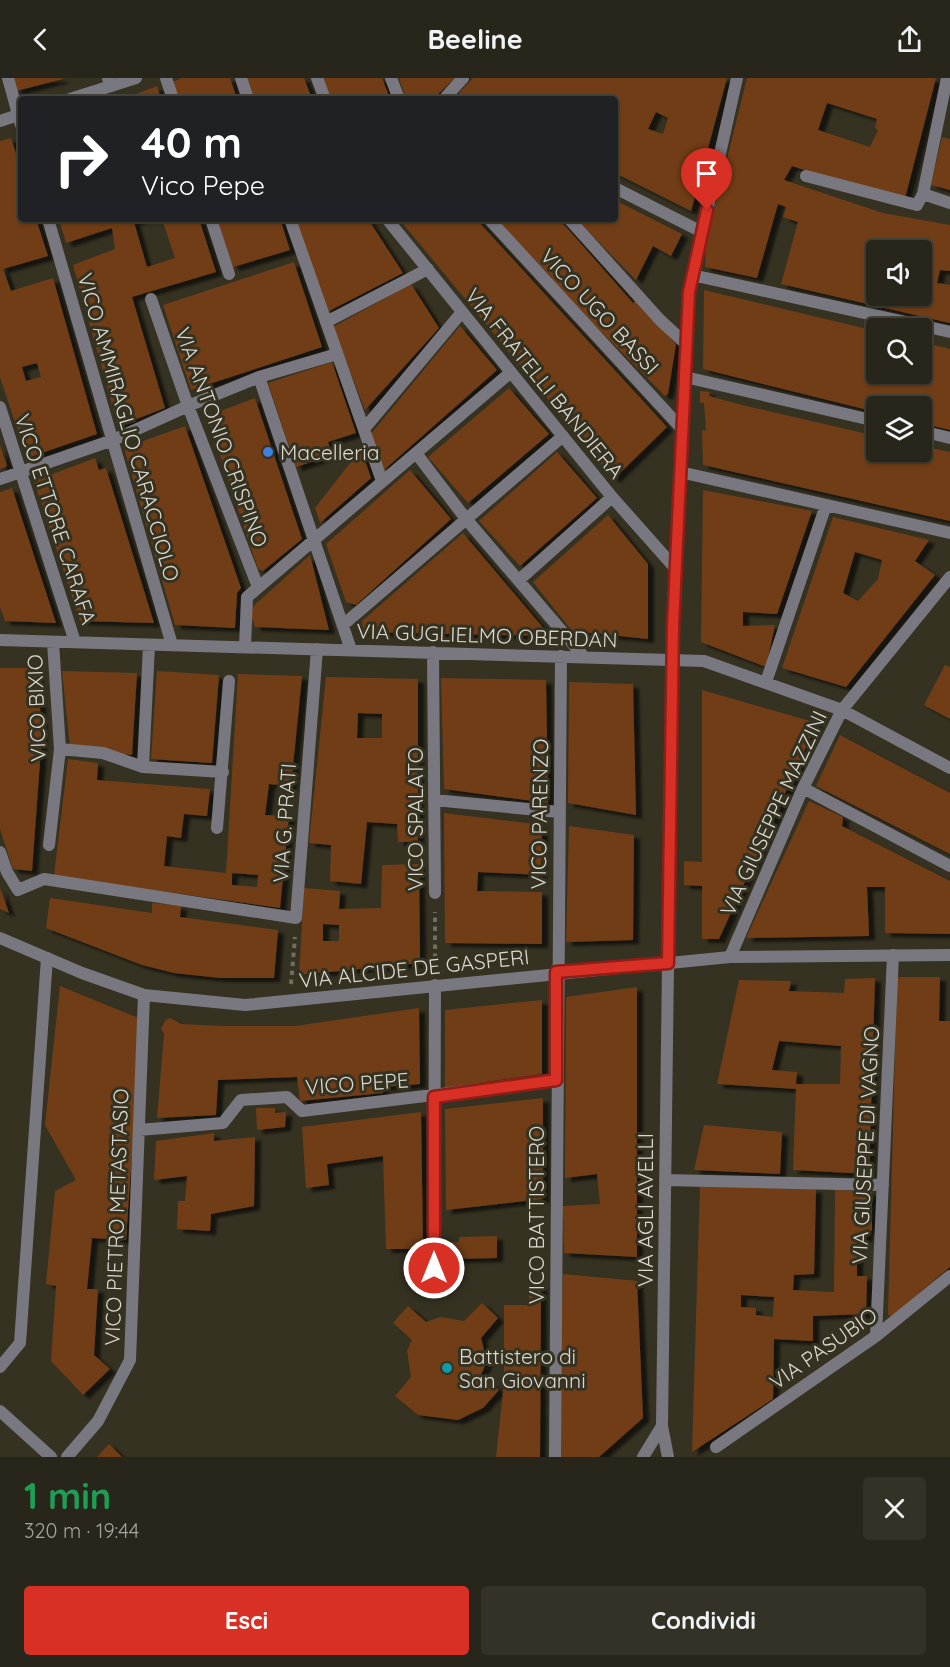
<!DOCTYPE html>
<html lang="it">
<head>
<meta charset="utf-8">
<style>
  :root { --surface:#28261a; --page:#343227; --text:#f1f3f6; --muted:#a5a5a2; --line:#444339; --accent:#d93025 }
  body { margin:0; font-family:Quicksand,sans-serif; background:var(--page); color:var(--text); height:100vh; display:flex; flex-direction:column; font-size:22px; white-space:nowrap }
  * { box-sizing:border-box; margin:0 }
  p { font-size:20px; color:var(--muted) }
  .icon { flex:none; width:33px; height:33px; fill:none; stroke:currentColor; stroke-width:2; stroke-linecap:round; stroke-linejoin:round }
  .map { position:relative; height:1379px; overflow:hidden }
  .drawer { display:flex; flex-direction:column; background:var(--surface); flex:1 }
  .drawer>* { flex:none }
  .top-card { position:absolute; left:18px; top:18px; width:600px; height:126px; border-radius:6px; box-shadow:0 2px 4px #0004,0 0 0 2px var(--line); background:#202124; color:#fff; overflow:hidden }
  .buttons { position:absolute; left:866px; top:162px; display:grid; gap:12px }
  .buttons a { display:grid; place-items:center; width:66px; height:66px; border-radius:6px; background:var(--surface); box-shadow:0 2px 4px #0004,0 0 0 2px var(--line); font-size:30px }
  .pin { position:absolute; display:grid; place-items:center; width:51px; height:51px; color:#fff; margin:-62px -26px; border-radius:50% 50% 50% 0; rotate:-45deg; box-shadow:0 0 6px #0007 }
  .pin .icon { rotate:45deg }
  .me { position:absolute; width:66px; margin:-33px; rotate:0deg; stroke-linejoin:round; filter:drop-shadow(0 0 4px #0008) }
  .turn { display:flex; align-items:center; gap:21px; height:126px; padding:0 24px; font-size:27px }
  .turn .icon { width:78px; height:78px; stroke-width:2.5 }
  .turn b { display:block; font-size:42px; line-height:51px }
  .round { display:grid; place-items:center; flex:none; width:63px; height:63px; border-radius:6px; background:var(--page) }
  .head { display:flex; align-items:center; justify-content:space-between; height:102px; padding:0 24px }
  h1 { font-size:36px; font-weight:800; line-height:45px; color:#1e9e55 }
  .primary-button { display:flex; gap:12px; margin-top:auto; padding:12px 24px }
  .primary-button a { flex:1; height:69px; border-radius:6px; background:var(--accent); color:#fff; font-size:24px; font-weight:800; line-height:69px; text-align:center }
  .primary-button a+a { background:var(--page); color:var(--text) }
  header { display:flex; justify-content:space-between; align-items:center; height:78px; padding:0 24px; background:var(--surface); font-size:27px; font-weight:800 }
  .map>svg:first-child { display:block }
</style>
</head>
<body>
<header><svg class="icon" aria-label="back" viewBox="0 0 24 24"><path d="M15 5l-7 7 7 7"/></svg>Beeline<svg class="icon" aria-label="share" viewBox="0 0 24 24"><path d="M12 15V3M7 8l5-5 5 5M5 13v7h14v-7"/></svg></header>
<div class="map">
<svg width="950" height="1379" viewBox="0 0 950 1379">
  <defs>
    <filter id="shadow"><feDropShadow dx="6" dy="4" stdDeviation="1.5" flood-color="#0009"/></filter>
  </defs>
  <rect width="100%" height="100%" fill="#353222"/>
  <path fill="#6f3e18" fill-rule="evenodd" filter="url(#shadow)" d="M12,0H62L63,1L16,13Z
    M182,0H230L237,21H178L172,4Z
    M247,0H304L312,21H254Z
    M323,0H382L390,21H332Z
    M399,0H455L433,21H406Z
    M473,0H727L691,133L615,95V21H465L459,15ZM656,34L668,40L663,56L648,51Z
    M747,0H936L904,124L792,88L784,102L883,135L950,147V193L940,192L937,205L950,207V245L781,206L798,144L783,139L786,129L778,126L757,200L705,189L706,165ZM827,25L877,41L875,50L878,52L870,69L818,52ZM876,172H921V218H876Z
    M157,8L161,21H123Z
    M942,59L950,61V112L931,107Z
    M11,60L21,91V141H36L48,178L3,191L11,213L53,200L97,356L27,380L0,299V63ZM37,285L41,299L26,303L22,289Z
    M615,122L682,156L671,178L653,168L636,202L576,141H615Z
    M59,141H141L134,144L147,189L175,180L162,141H199L216,194L132,219L165,330L118,348L73,187L115,171L112,150L66,165Z
    M217,141H280L290,172L233,189Z
    M295,141H368L403,195L327,234Z
    M399,141H476L667,349L614,401Z
    M495,141H558L567,150L633,225L636,223L676,266L668,316L665,318L550,202L552,200Z
    M294,184L322,269L191,312L163,227Z
    M411,206L439,250L365,332L333,249Z
    M704,212L876,253V296H921V264L950,271V352L921,345V328H876V334L703,291Z
    M460,248L497,292L384,392L370,357Z
    M332,284L356,355L328,364L332,377L296,389L268,305Z
    M509,310L549,356L468,425L428,379Z
    M700,313L710,314L709,318L742,327L876,358V374H921V368L950,374V443L703,387L702,352L706,353L704,325H700Z
    M255,320L302,461L263,493L258,491L207,338Z
    M185,348L241,510L237,515L235,550L175,547L124,370Z
    M0,367L7,388L0,391Z
    M361,371L371,400L320,445L315,430Z
    M557,374L597,420L520,488L479,443Z
    M95,380L99,392L106,390L154,545L80,543L34,403Z
    M410,392L451,441L356,527L346,524L326,466Z
    M12,410L40,496L56,545L5,543L0,529V414Z
    M703,412L812,433L777,536L743,534V548L775,547L766,589L701,564Z
    M608,437L648,486V561L572,553L533,504Z
    M833,439L929,462L915,483L935,497L846,609L782,590ZM855,474L882,482L878,501L858,523L843,515Z
    M463,455L550,558L362,554V543Z
    M310,477L329,552L255,549L249,532Z
    M945,587L950,589V641L924,627Z
    M0,590H37L42,656L32,793L13,791L0,751Z
    M62,593L137,595L132,677L70,669Z
    M157,593L219,597L212,685L151,681Z
    M238,596L302,598L291,708L269,706L265,737L289,738L280,830L54,798L68,681L98,685L97,702L210,711L207,738L184,736L181,760L167,758L164,788L226,795ZM232,795L258,797L257,809L232,807Z
    M326,599L418,601V764H398L397,746L367,744L361,806L330,803L331,767L309,765ZM358,635L382,636V660H357Z
    M441,600L546,602L548,725L444,711Z
    M569,604L633,606L636,737L568,725Z
    M702,612L817,645L719,861H702V808L684,807V783L702,784Z
    M840,657L950,715V776L816,708Z
    M809,723L843,739L842,748L950,803V856L885,855V809H867L869,858L746,860Z
    M444,735L542,747L541,797L478,794L477,813L542,814V866L445,865Z
    M569,748L634,757L633,862L566,864Z
    M419,786L420,885L299,897L304,810L340,813L339,831L381,830L382,787ZM323,846L339,847V863H323Z
    M0,810L9,835L0,831Z
    M50,820L152,835V825L181,828L180,839L278,852L274,900H220L174,895L142,887L46,850Z
    M897,899H940L939,943H950V1189L892,1238L888,1237Z
    M875,900L869,1096L793,1092L796,1011L717,1006L739,902L791,903L789,913L844,915L845,901ZM779,963L841,968L840,1006H796L797,994L772,992Z
    M60,908L141,941L126,1162L92,1160L87,1211H98L94,1277L110,1291L83,1317L51,1283L56,1208L46,1206L55,1113L76,1102L45,1047Z
    M637,909V1179L564,1175L563,1128L600,1126L597,1096L565,1100L566,919Z
    M542,922V996L445,1010V932Z
    M419,930L420,1006L383,1009V1015L300,1023L297,999L218,1002L216,1037L157,1040L164,956L161,950L166,942L170,940L181,946L222,948H295Z
    M543,1020V1121L446,1132L445,1031Z
    M256,1030H275V1035L286,1034L285,1049L257,1052Z
    M421,1034L423,1171H386L383,1078L327,1086L329,1107L306,1110L302,1049Z
    M704,1047L782,1054L780,1096L694,1092Z
    M214,1055V1063L255,1059L254,1128L211,1136L210,1153L177,1151L178,1123H185L187,1098L154,1102L156,1063Z
    M700,1107L816,1111L814,1196L794,1197L793,1212L834,1214L835,1112L872,1114V1153H867V1160H857V1198H867L866,1236L813,1238V1263L774,1261L773,1321L692,1374ZM741,1217L774,1219L773,1239L756,1237V1230L741,1229Z
    M497,1158V1180L447,1181V1165L459,1164V1159Z
    M563,1196L637,1203L643,1340L599,1379H558Z
    M529,1207H541L540,1379H496L504,1305V1227H529Z
    M482,1225L498,1240L481,1260L487,1284L481,1296L499,1312L483,1330L458,1342L418,1337L395,1318L411,1299L407,1273L412,1262L393,1245L408,1228L426,1244L440,1239L464,1243Z
    M109,1366L122,1379H97Z"/>
  <g fill="none" stroke-linecap="round" stroke-linejoin="round">
    <path stroke="#706e60" stroke-width="4" stroke-dasharray="4.5 4.5" stroke-linecap="butt" d="M435,889V834
      M291,906L295,859"/>
    <path stroke="#797880" stroke-width="12" d="M70,21L136,0
      M0,43L21,36"/>
    <path stroke="#797880" stroke-width="12" d="M8,0L21,47
      M108,0L110,8
      M166,0L173,21
      M241,0L248,21
      M317,0L325,21
      M391,0L399,21
      M444,21L463,0
      M806,98L917,127L923,116L947,0
      M615,110L702,154
      M923,116L950,125
      M48,141L172,567
      M211,141L229,196
      M290,141L382,403
      M387,141L612,419L675,490
      M489,141L682,351
      M569,141L660,242L686,266
      M692,197L950,254
      M151,221L188,328L258,509
      M326,244L428,191
      M259,299L351,572
      M685,299L876,343
      M0,329L75,564
      M364,351L462,234
      M921,353L950,360
      M416,375L466,441L584,579
      M680,394L950,455
      M0,401L113,362L188,328L259,299L337,276
      M519,502L612,419
      M343,547L563,358
      M0,562L704,583L842,632L950,690
      M245,569L247,519L511,294
      M433,574L435,815
      M766,604L826,427
      M60,671L103,675L143,689L223,694
      M143,689L149,567
      M803,710L950,788
      M434,722L559,734
      M217,750L229,603
      M49,767L60,671L53,564
      M0,774L7,794L18,812L44,801L296,840L317,571
      M730,879L803,710L842,632L950,499
      M139,1052L223,1045L241,1022L287,1019L302,1033L556,1002
      M665,1102L883,1107
      M434,1190L435,907
      M876,1258L893,877
      M0,1289L20,1265L47,880
      M0,1333L51,1379
      M716,1369L876,1258L950,1198
      M67,1379L98,1343L130,1282L144,917
      M555,1379L561,578
      M643,1379L662,1348
      M668,1379L662,1348L672,581L689,214L737,0"/>
    <path stroke="#797880" stroke-width="12" d="M0,860L82,895L144,917L245,927L730,879L950,877"/>
  </g>
  <g fill="none" stroke-linecap="round" stroke-linejoin="round">
    <g stroke="#8d1f18" stroke-width="15">
      <path id="route" d="M434,1190V1019L556,1002V894L668,885L673,548L689,214L707,132"/>
    </g>
    <use href="#route" stroke="#d93025" stroke-width="10"/>
  </g>
  <circle fill="#3f7fe0" stroke="#353222" stroke-width="2" cx="268" cy="374" r="6"/>
  <circle fill="#0f9aa8" stroke="#353222" stroke-width="2" cx="447" cy="1290" r="6"/>
  <g text-anchor="middle" dominant-baseline="central" stroke-width="6" stroke-linejoin="round" paint-order="stroke">
    <g font-size="21" fill="#dad8cf" stroke="#353222">
      <text transform="translate(600 233) rotate(47)">VICO UGO BASSI</text>
      <text transform="translate(545 305) rotate(51)">VIA FRATELLI BANDIERA</text>
      <text transform="translate(129 349) rotate(74)">VICO AMMIRAGLIO CARACCIOLO</text>
      <text transform="translate(222 359) rotate(70)">VIA ANTONIO CRISPINO</text>
      <text transform="translate(56 441) rotate(72)">VICO ETTORE CARAFA</text>
      <text transform="translate(487 557) rotate(2)">VIA GUGLIELMO OBERDAN</text>
      <text transform="translate(36 630) rotate(-92)">VICO BIXIO</text>
      <text transform="translate(773 735) rotate(-65)">VIA GIUSEPPE MAZZINI</text>
      <text transform="translate(539 736) rotate(-89)">VICO PARENZO</text>
      <text transform="translate(415 741) rotate(-90)">VICO SPALATO</text>
      <text transform="translate(284 745) rotate(-86)">VIA G. PRATI</text>
      <text transform="translate(414 890) rotate(-6)">VIA ALCIDE DE GASPERI</text>
      <text transform="translate(357 1005) rotate(-4)">VICO PEPE</text>
      <text transform="translate(865 1067) rotate(-87)">VIA GIUSEPPE DI VAGNO</text>
      <text transform="translate(645 1132) rotate(-90)">VIA AGLI AVELLI</text>
      <text transform="translate(536 1137) rotate(-90)">VICO BATTISTERO</text>
      <text transform="translate(116 1139) rotate(-88)">VICO PIETRO METASTASIO</text>
      <text transform="translate(823 1270) rotate(-35)">VIA PASUBIO</text>
    </g>
    <g font-size="21" fill="#dad8cf" stroke="#353222" text-anchor="start">
      <text x="280" y="374">Macelleria</text>
      <text x="459" y="1278">Battistero di<tspan x="459" dy="24">San Giovanni</tspan></text>
    </g>
  </g>
</svg>
<div class="buttons">
<a><svg class="icon" aria-label="sound" viewBox="0 0 24 24"><path d="M4 9h4l5-4v14l-5-4H4zM17 9q2 3 0 6"/></svg></a>
<a><svg class="icon" aria-label="search" viewBox="0 0 24 24"><circle cx="10" cy="10" r="6"/><path d="M15 15l6 6"/></svg></a>
<a><svg class="icon" aria-label="layers" viewBox="0 0 24 24"><path d="M12 4l9 5-9 5-9-5zM3 14l9 5 9-5"/></svg></a>
</div>
<div class="pin" style="left:707px;top:132px;background:#d93025"><svg class="icon" aria-label="arrive" viewBox="0 0 24 24"><path d="M6 21V4h12l-3 4 3 4H6"/></svg></div>
<svg class="me" style="left:434px;top:1190px" viewBox="-20 -20 40 40"><circle r="17" fill="#d93025" stroke="#fff" stroke-width="3"/><path d="M0-11L8 9 0 5-8 9z" fill="#fff"/></svg>
<div class="top-card">
<div class="turn"><svg class="icon" aria-label="right" viewBox="0 0 24 24"><path d="M7 20v-9h11M14 6l5 5-5 5"/></svg><div><b>40 m</b>Vico Pepe</div></div>
</div>
</div>
<section class="drawer">
<div class="head"><div><h1>1 min</h1><p>320 m · 19:44</p></div><a class="round"><svg class="icon" aria-label="close" viewBox="0 0 24 24"><path d="M6 6l12 12M18 6L6 18"/></svg></a></div>
<div class="primary-button"><a>Esci</a><a>Condividi</a></div>
</section>
</body>
</html>
